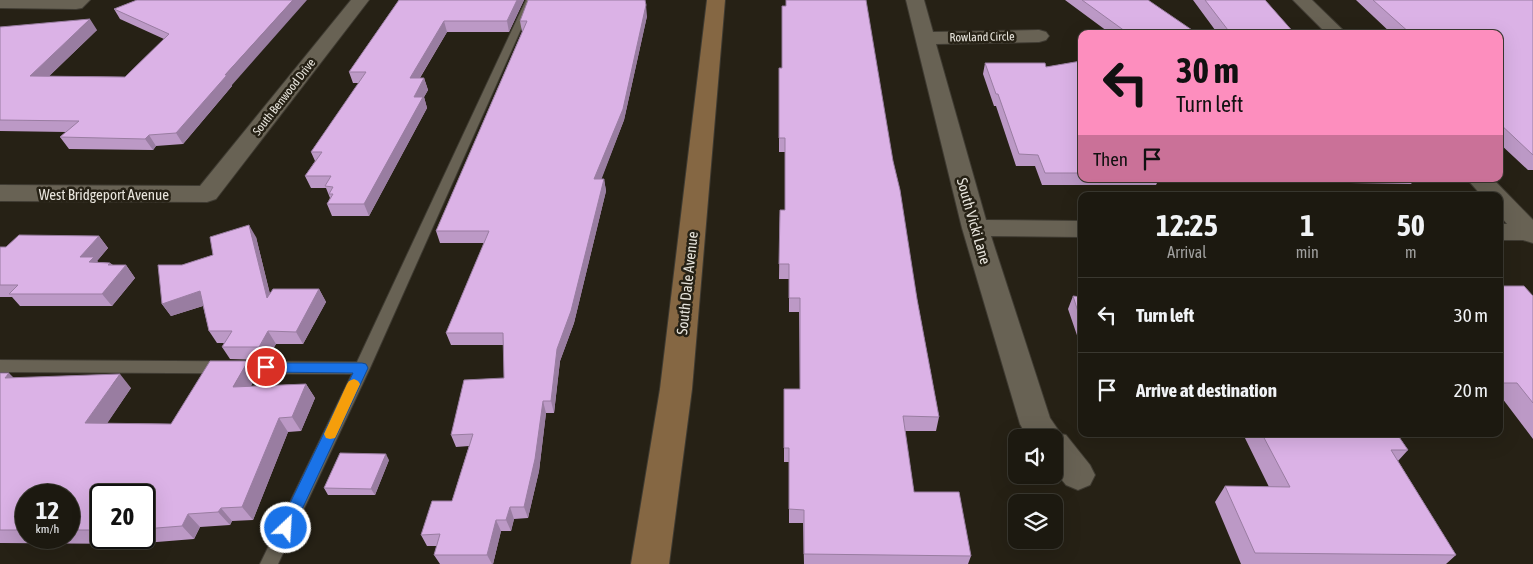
<!DOCTYPE html>
<html lang="en">
<head>
<meta charset="utf-8">
<style>
  :root { --surface:#1c1910; --page:#29261e; --text:#f1f3f6; --muted:#a0a09f; --line:#3a3830 }
  body { margin:0; font-family:"Asap Condensed",sans-serif; background:var(--page); color:var(--text); height:100vh; display:flex; flex-direction:column; font-size:19px; white-space:nowrap }
  * { box-sizing:border-box; margin:0 }
  p { font-size:16px; color:var(--muted) }
  .icon { flex:none; width:28px; height:28px; fill:none; stroke:currentColor; stroke-width:2; stroke-linecap:round; stroke-linejoin:round }
  .map { position:relative; flex:1; overflow:hidden }
  .sheet { position:absolute; left:1078px; top:192px; width:425px; height:245px; display:flex; flex-direction:column; background:var(--surface); border-radius:10px; box-shadow:0 5px 20px #0002,0 0 0 1px var(--line) }
  .sheet>* { flex:none }
  .hud { position:absolute; left:1078px; top:30px; width:425px; height:152px; border-radius:10px; box-shadow:0 5px 20px #0002,0 0 0 1px var(--line); background:#fd8ebe; color:#111; overflow:hidden }
  .buttons { position:absolute; left:1008px; top:429px; display:grid; gap:10px }
  .buttons a { display:grid; place-items:center; width:55px; height:55px; border-radius:10px; background:var(--surface); box-shadow:0 5px 20px #0002,0 0 0 1px var(--line); font-size:25px }
  .speed { position:absolute; left:15px; top:484px; display:flex; gap:10px; font-size:25px; font-weight:700; text-align:center }
  .speed>* { display:grid; place-content:center; width:65px; height:65px; border-radius:50%; background:var(--surface); box-shadow:0 5px 20px #0002,0 0 0 1px var(--line); line-height:1 }
  .speed small { font-size:12px; font-weight:400 }
  .speed .limit { border:2px solid #111; border-radius:8px; background:#fff; color:#111 }
  .pin { position:absolute; display:grid; place-items:center; width:42px; height:42px; color:#fff; margin:-21px; border:2px solid #fff; border-radius:50%; box-shadow:0 1px 5px #0007 }
  .me { position:absolute; width:55px; margin:-28px; rotate:25deg; stroke-linejoin:round; filter:drop-shadow(0 0 4px #0008) }
  .turn { display:flex; align-items:center; gap:18px; height:105px; padding:0 15px; font-size:22px }
  .turn .icon { width:65px; height:65px; stroke-width:2.5 }
  .turn b { display:block; font-size:35px; line-height:42px }
  .then { display:flex; align-items:center; height:48px; padding:0 15px; background:#0003; gap:10px; font-size:19px }
  .eta { display:flex; justify-content:space-evenly; align-items:center; height:85px; text-align:center }
  .eta b { font-size:30px; font-weight:700; line-height:35px }
  ul { padding:0; list-style:none }
  li { display:flex; align-items:center; gap:15px; height:75px; padding:0 15px; border-top:1px solid var(--line) }
  li div { flex:1 }
  li b { display:block; font-size:19px }
  li em { font-style:normal }
  .map>svg:first-child { display:block }
</style>
</head>
<body>
<div class="map">
<svg width="1533" height="564" viewBox="0 0 1533 564">
  <rect width="100%" height="100%" fill="#262115"/>
  <g fill="none" stroke-linecap="round" stroke-linejoin="round">
    <g stroke="#3f3b32" stroke-width="2">
      <path id="lane" d="M526,0H534L370,368L278,564H260L352,374L0,372V360L357,362Z"/>
    </g>
    <g stroke="#3f3b32" stroke-width="2">
      <path id="street" d="M0,0H90L82,8L76,9L0,8Z
        M351,0H369L216,199L207,202L0,201V185L200,186Z
        M906,0H924L933,32L1039,30L1046,32L1049,36L1046,40L1039,42L936,44L986,220L1081,221V237L991,236L1050,418L1061,434L1066,435L1090,465L1095,475L1090,485L1078,490L1066,485L1054,470V438H1028L1020,424L962,228Z
        M1293,0H1312L1347,34H1327Z
        M1467,179H1493L1533,220V243L1523,240H1499V224H1507L1499,214V196H1482Z"/>
    </g>
    <g stroke="#3f3b32" stroke-width="2">
      <path id="secondary" d="M707,0H725L692,389L669,564H631L660,389Z"/>
    </g>
    <use href="#lane" fill="#686254" fill-rule="evenodd"/>
    <use href="#street" fill="#686254" fill-rule="evenodd"/>
    <use href="#secondary" fill="#856743" fill-rule="evenodd"/>
  </g>
  <path fill="#bc99c6" fill-rule="evenodd" d="M137,0L232,86L183,144L156,146L153,150L69,149L60,137L66,132L0,131V27L97,30L49,76L125,77L164,39L120,19L114,9Z
    M399,0H524L509,32H447L420,78H424L428,90L424,97L427,108L369,216H332L327,204L330,198L326,188H311L305,176L315,161L311,152L359,83H353L349,72Z
    M1065,0H1148L1192,34H1111Z
    M1193,0H1265L1295,34H1218Z
    M1356,0H1533V170H1528L1499,143V34H1392Z
    M647,16L624,120L601,179H604L606,191L574,323L560,361L554,413H546L539,471L528,518L514,519L511,531H501L493,564H440L434,555L437,546H427L421,535L452,501L469,446L456,447L451,435L504,378V345H451L446,333L484,243H440L436,231L522,32L520,21Z
    M1081,61V179H1159L1156,185H1042L1035,166H1016L996,106H994L983,74L985,63L1046,67Z
    M779,68H782L893,161L917,299L939,417L936,431H905L914,492L971,556L968,564H804L803,523H789V462H784V389H800L799,312H789V279H779L780,210H785V152H779Z
    M1288,179H1415L1411,184L1290,182Z
    M99,236L108,248L97,261L98,262L110,263L113,265H126L135,278L112,306H20L12,297H0V247H6Z
    M256,237L270,294L319,289L326,302L303,344H276L266,360L230,359L222,347L224,343H217L209,331L203,306L171,316L162,304L182,265L213,255Z
    M1499,286L1533,296V439L1502,398H1499Z
    M1073,296L1081,297V347L1068,309Z
    M0,373L13,378L131,388L107,423L171,424L257,375L251,386L306,384L315,398L301,431L288,432L253,520L232,521L230,525L200,527L194,539L132,544L0,543ZM26,495H69V538H26ZM101,495H144V538H101Z
    M1243,434H1397L1408,450L1398,461L1456,555L1446,564H1241L1215,502L1225,486L1269,487Z
    M389,460L375,495H328L324,488Z"/>
  <path fill="#997da1" d="M293,0H307L232,85V86L183,144L176,133L225,75Z
    M517,0H524L509,32L507,21Z
    M646,5L647,16L624,120L597,191L594,179Z
    M90,19L97,30L38,87L30,76Z
    M444,21L447,32L413,89L410,78Z
    M424,78L428,90L424,97L427,108L369,216L364,204L414,97Z
    M149,135L156,146L153,150L145,139Z
    M604,179L606,191L574,323L560,361L554,413L551,401L557,349Z
    M249,225L256,237L274,311L267,298Z
    M99,236L108,248L97,261L103,269L80,257Z
    M110,263L119,274L126,265L135,278L112,306L102,294L108,265Z
    M319,289L326,302L303,344L296,332Z
    M200,291L209,304L171,316L162,304Z
    M268,331L276,344L266,360L259,347Z
    M248,361L257,375L243,401L233,387Z
    M9,373L23,387L5,378Z
    M120,374L131,388L98,437L85,423Z
    M306,384L315,398L301,431L292,417Z
    M543,401L546,413L539,471L528,518L524,507Z
    M279,418L288,432L253,520L242,507Z
    M386,454L389,460L375,495L371,489Z
    M510,507L514,519L511,531L506,520Z
    M221,508L232,521L230,525L218,512Z
    M188,514L200,527L194,539L182,526Z
    M496,520L501,531L493,564H492L487,555Z"/>
  <path fill="#dbb2e6" stroke="#997da1" d="M137,0H293L225,75H227L176,133L149,135L145,139L60,137L79,121L0,120V27L90,19L30,76L125,77L169,34L114,9Z
    M399,0H517L507,21H444L410,78H424L414,97H423L364,204H327L333,194H329L333,187L325,186L331,176H305L322,152H311L366,72H349Z
    M528,0H645L646,5L623,109L594,179H604L571,311L557,349L551,401H543L535,459L524,507H510L506,520H496L487,555H434L440,534L421,535L432,501H452L473,434L451,435L464,380L504,378L503,333H446L489,231H436L527,21H520Z
    M786,0H866L893,161L900,190L917,299L939,417L903,416L914,492H959L971,556L804,554V510L789,509V448H784V389H800V298H789V264H779L780,210H785V138H779V68H782V6H786Z
    M1082,0H1148L1192,30V34H1129Z
    M1205,0H1265L1295,34H1231Z
    M1373,0H1533V155L1499,123V34H1411Z
    M1081,61V173H1045L1038,155L1019,154L998,94H996L985,63H1045L1046,67Z
    M249,225L267,298L273,289H319L296,332L268,331L259,347H222L232,331H209L200,291L162,304L158,265H182L213,255L210,237Z
    M19,235L99,236L80,257H94L89,262L110,263L108,265H126L102,294H9L18,285H0V247H6Z
    M1499,286H1524L1533,296V403L1517,383H1499Z
    M1073,296L1081,297V321Z
    M210,361H248L233,387L306,384L292,417L279,418L242,507L221,508L218,512L188,514L182,526L144,529V495H101V530H69V495H26V530H0V373H9L5,378L120,374L85,423L171,424Z
    M1262,434H1397L1408,450H1391L1456,555L1255,553L1225,486L1290,487Z
    M340,453L386,454L371,489L324,488Z"/>
  <path fill="#1a73e8" stroke="#114b97" d="M266,363H362L366,364L368,368L291,533L286,535L280,533L278,528L353,373L266,372L262,371L260,367L262,364Z"/>
  <path fill="#f59e0b" d="M354,379L358,381L360,384L337,434L335,438L330,439L326,438L324,434L347,384L349,381Z"/>
  <g text-anchor="middle" dominant-baseline="central" stroke-width="5" stroke-linejoin="round" paint-order="stroke">
    <g font-size="12" fill="#e8e5dd" stroke="#262115">
      <text transform="translate(982 37) rotate(-1)">Rowland Circle</text>
      <text transform="translate(284 97) rotate(-52)">South Benwood Drive</text>
    </g>
    <g font-size="15" fill="#e8e5dd" stroke="#262115">
      <text x="104" y="194">West Bridgeport Avenue</text>
      <text transform="translate(974 221) rotate(74)">South Vicki Lane</text>
      <text transform="translate(687 283) rotate(-84)">South Dale Avenue</text>
    </g>
  </g>
</svg>
<div class="buttons">
<a><svg class="icon" aria-label="sound" viewBox="0 0 24 24"><path d="M4 9h4l5-4v14l-5-4H4zM17 9q2 3 0 6"/></svg></a>
<a><svg class="icon" aria-label="layers" viewBox="0 0 24 24"><path d="M12 4l9 5-9 5-9-5zM3 14l9 5 9-5"/></svg></a>
</div>
<div class="speed"><div>12<small>km/h</small></div><div class="limit">20</div></div>
<div class="pin" style="left:266px;top:367px;background:#d93025"><svg class="icon" aria-label="arrive" viewBox="0 0 24 24"><path d="M6 21V4h12l-3 4 3 4H6"/></svg></div>
<svg class="me" style="left:286px;top:528px" viewBox="-20 -20 40 40"><circle r="17" fill="#1a73e8" stroke="#fff" stroke-width="3"/><path d="M0-11L8 9 0 5-8 9z" fill="#fff"/></svg>
<div class="hud">
<div class="turn"><svg class="icon" aria-label="left" viewBox="0 0 24 24"><path d="M17 20v-9H6M10 6l-5 5 5 5"/></svg><div><b>30 m</b>Turn left</div></div>
<div class="then">Then<svg class="icon" aria-label="arrive" viewBox="0 0 24 24"><path d="M6 21V4h12l-3 4 3 4H6"/></svg></div>
</div>
<section class="sheet">
<div class="eta">
<div><b>12:25</b><p>Arrival</p></div>
<div><b>1</b><p>min</p></div>
<div><b>50</b><p>m</p></div>
</div>
<ul>
<li><svg class="icon" aria-label="left" viewBox="0 0 24 24"><path d="M17 20v-9H6M10 6l-5 5 5 5"/></svg><div><b>Turn left</b></div><em>30 m</em></li>
<li><svg class="icon" aria-label="arrive" viewBox="0 0 24 24"><path d="M6 21V4h12l-3 4 3 4H6"/></svg><div><b>Arrive at destination</b></div><em>20 m</em></li>
</ul>
</section>
</div>
</body>
</html>
